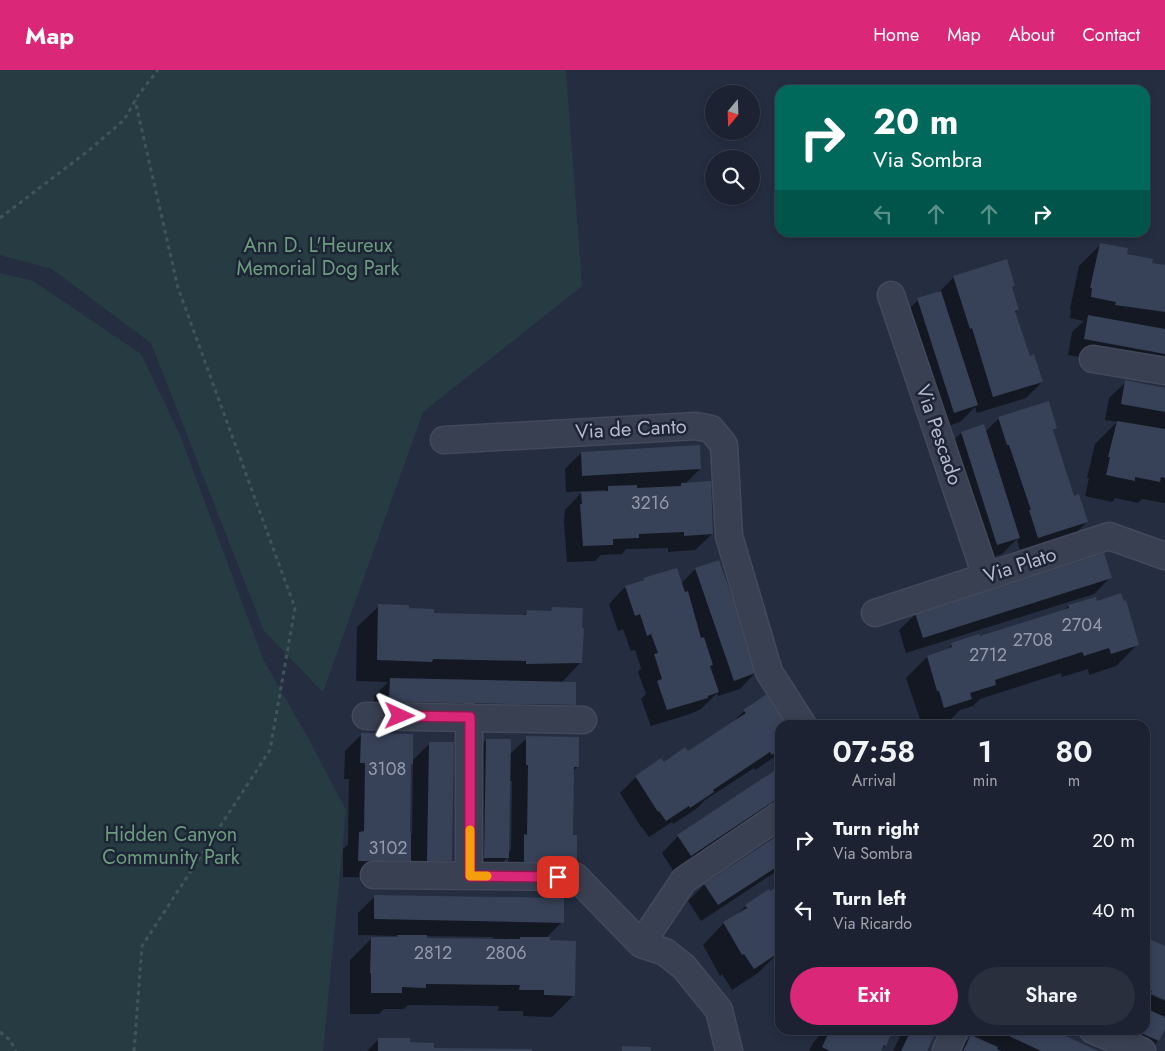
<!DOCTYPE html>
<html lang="en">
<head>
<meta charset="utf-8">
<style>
  :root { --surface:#1c2231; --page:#292f3d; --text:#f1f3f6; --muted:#a0a4ab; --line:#3a3f4d; --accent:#db2777 }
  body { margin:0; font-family:Jost,sans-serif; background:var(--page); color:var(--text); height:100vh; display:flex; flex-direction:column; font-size:19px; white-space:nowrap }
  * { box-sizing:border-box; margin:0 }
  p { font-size:16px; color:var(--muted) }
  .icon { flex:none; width:28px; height:28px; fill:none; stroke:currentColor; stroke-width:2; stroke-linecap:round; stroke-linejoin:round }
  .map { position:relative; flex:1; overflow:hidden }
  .side { position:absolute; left:775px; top:650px; width:375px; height:315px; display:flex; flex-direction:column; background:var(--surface); border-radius:15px; box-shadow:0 2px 8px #0003,0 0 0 1px var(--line) }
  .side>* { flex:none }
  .guide { position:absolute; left:775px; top:15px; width:375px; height:152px; border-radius:15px; box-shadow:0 2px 8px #0003,0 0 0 1px var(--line); background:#00695c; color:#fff; overflow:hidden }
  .needle { width:32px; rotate:199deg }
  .controls { position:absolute; left:705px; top:15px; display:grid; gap:10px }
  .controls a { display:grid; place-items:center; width:55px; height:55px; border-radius:50%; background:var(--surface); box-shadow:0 2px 8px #0003,0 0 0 1px var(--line); font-size:25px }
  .pin { position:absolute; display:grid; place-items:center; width:42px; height:42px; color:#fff; margin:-21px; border-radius:10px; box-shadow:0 2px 8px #0006 }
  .me { position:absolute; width:55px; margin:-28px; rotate:91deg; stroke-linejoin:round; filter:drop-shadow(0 0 4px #0008) }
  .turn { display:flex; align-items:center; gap:18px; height:105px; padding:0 15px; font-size:22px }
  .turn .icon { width:65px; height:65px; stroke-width:2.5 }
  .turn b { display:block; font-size:35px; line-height:42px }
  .lanes { display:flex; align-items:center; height:48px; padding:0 15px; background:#0003; justify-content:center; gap:25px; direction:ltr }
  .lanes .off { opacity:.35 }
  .eta { display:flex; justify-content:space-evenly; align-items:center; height:85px; text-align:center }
  .eta b { font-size:30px; font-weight:600; line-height:35px }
  .button { display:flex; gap:10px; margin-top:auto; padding:10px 15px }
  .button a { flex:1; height:58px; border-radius:30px; background:var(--accent); color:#fff; font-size:20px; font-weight:600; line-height:58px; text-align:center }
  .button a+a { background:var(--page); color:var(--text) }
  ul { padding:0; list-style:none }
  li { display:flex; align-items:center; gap:15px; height:70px; padding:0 15px }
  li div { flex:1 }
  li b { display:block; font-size:19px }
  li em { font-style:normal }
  header { display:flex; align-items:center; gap:30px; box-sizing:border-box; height:70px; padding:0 25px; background:var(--accent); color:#fff }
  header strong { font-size:24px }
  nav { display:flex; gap:28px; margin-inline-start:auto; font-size:18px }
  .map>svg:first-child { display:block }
</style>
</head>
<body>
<header>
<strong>Map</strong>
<nav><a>Home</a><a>Map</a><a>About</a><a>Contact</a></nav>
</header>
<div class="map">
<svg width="1165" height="981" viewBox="0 0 1165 981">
  <rect width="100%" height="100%" fill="#252d41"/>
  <path fill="#273c42" d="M0,0H566L582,216L423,342L323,622L264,561L151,273L52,199L0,185Z
    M0,203L33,211L141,284L180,365L263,589L308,668L346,740L323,981H0Z"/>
  <path fill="#0007" fill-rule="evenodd" d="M1101,174L1125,185L1151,194L1165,196V303L1068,285L1072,262L1084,251L1070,248L1071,240L1070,239L1079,196Z
    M954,207L1014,215L1011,218L1018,240L1015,243L1029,287L1042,312L1026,328L977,343L975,337L960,352L938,359L902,246L918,230L938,223Z
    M1126,312L1165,319V433L1142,429L1138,433L1115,428L1112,432L1085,426L1089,408H1087L1095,374L1117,352L1105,350L1109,328Z
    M999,348L1056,358L1052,362L1073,428L1087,452L1071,468L1021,484L1017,469L1002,484L981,491L945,379L961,363L985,362Z
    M581,383L700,399L685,414L712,464L695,480L668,482V478L626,479L622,484L601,485L595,491L567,492L564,452L565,440L581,423L604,422L606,420L566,422L565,399Z
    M718,491L756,602L740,619L718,626L717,623L701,639L690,644L651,656L641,629L646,624L638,602L641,598L635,580L631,581L623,559L618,561L609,534L625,517L641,512L644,509L681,514L695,499Z
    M1110,508L1094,524L906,583L899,560L916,544Z
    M1095,528L1097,532L1138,574L1116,596L1089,605L1088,599L1062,607L1061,603L980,629L973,636L960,640L949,651L935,655H922L906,608L927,587L945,581L952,575L979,568L1064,541L1068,536Z
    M379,536L433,544L523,546L527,542H549L552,539L580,593L561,613L574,635L558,651L373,648L374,626L388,612L356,611L357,557Z
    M767,626L786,655H780V683L755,700L754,698L705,730L696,739L673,754L672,752L649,767L642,757H641L620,723L636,707L688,683L731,654L744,641Z
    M362,664L412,691L430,673L451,790L434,807H411L412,790L394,808L343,807V779L348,775L349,709H344L345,681ZM413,692L412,764H408L409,696Z
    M527,668L578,696L573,701L572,766L508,810V787L491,804H468L470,687L486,670L509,685ZM509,711H512L511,779L508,783Z
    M780,699V731L674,802L662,783L678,766Z
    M780,765V799L701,851L688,831L704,815Z
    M780,815L779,882L758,903L732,920L722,904L720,906L703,875L724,853L734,847L746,836Z
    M375,826L562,852L546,868L574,925L552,947L523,946V941H498L499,936L408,935L404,939H384L379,944H350V890L372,868L395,869L398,866L358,865V843ZM426,866L493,867V870L426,869Z
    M1145,868L1165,878V928L1146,920L1145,922L1165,931V956L1158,971L1148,981L1082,960H1145Z
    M824,960H892L885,976L880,981H809L813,973Z
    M903,960H935L926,981H893Z
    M974,960H1050L1095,981H956L971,967Z
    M379,969L433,979L531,981H367Z"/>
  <path fill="#374158" d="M1100,173L1128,178L1127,184L1153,189L1152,193L1165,195V242L1115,235L1116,232L1091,227L1092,218H1090Z
    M1007,189L1015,216L1012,217L1019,240L1015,241L1030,286L1034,284L1043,312L993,327L972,258L970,259L953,206Z
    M941,221L978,335L954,343L917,228Z
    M1088,245L1165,259V284L1084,269Z
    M1125,310L1165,318V342L1121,334Z
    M1049,331L1057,358L1053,360L1074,426L1079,424L1088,452L1038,468L1029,440H1031L1009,375H1007L998,347Z
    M1117,351L1165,359V408L1161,407L1160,412L1135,407V411L1106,405L1110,387H1108Z
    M984,354L1020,468L997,475L961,362Z
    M700,375L701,399L582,406L581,382Z
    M711,411L713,464L684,466V462L639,464V468L613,469V475L583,476L580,434H582L581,422L608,421V416L637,415V418L681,416V413Z
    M1104,483L1112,508L923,568L915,543Z
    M719,490L758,602L734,611L695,498Z
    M677,498L685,522L688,521L701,568L704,567L713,595L710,596L719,622L708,626V628L667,640L657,611L662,609L654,584L658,583L651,564L647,566L640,544L635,546L625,516L644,510L643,508Z
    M1121,523L1124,531L1126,530L1139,575L1111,584L1109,578L1084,586L1082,582L995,610L996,615L970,623L972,629L944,638L939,621H937L927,586L952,577L951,573L979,564L980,566L1069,538L1068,535L1096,527L1097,531Z
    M378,534L409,535V538L434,539V543L526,545L527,540L551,541L552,537L583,538L582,558H584L582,593L526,594V591L433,589L432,592L377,590Z
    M390,608L576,612V635L389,632Z
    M767,624L788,655H780V679L772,685L770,682L713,720L714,722L690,738L689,736L666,751L659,741L658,742L635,706L661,688L664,692L685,677L688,681L746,643L743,640Z
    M361,663L413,664V694H411L410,762L411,763V792L358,791L359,762L364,761L365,693H360Z
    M526,666L579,667V697H574L573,765H577V794H524V764L527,765L528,695H526Z
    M486,669H511L509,788H484Z
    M429,672H454L452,791H427Z
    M780,697V727L691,786L677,765Z
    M780,764V795L718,835L704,814Z
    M780,814V874L777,876L780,882L754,899L744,884L742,885L723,852L747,838L745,835L769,819L770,821Z
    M374,825L564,828V853L374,849Z
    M397,865H427V868L520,869V867H550V870L576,871L575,926L544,925V920H519L520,915L426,914V918L402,917V923H371V903H370L371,867H398Z
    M1145,867L1165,876V930L1151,924L1152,921L1145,918Z
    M1145,938L1165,947V959L1159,971L1134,960H1145Z
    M830,960H893L886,976L884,975L881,981H830L822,977Z
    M911,960H937L927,981H901Z
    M996,960H1053L1098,981H1041Z
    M971,965L998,977L997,979L1001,981H963Z
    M378,968H410V972L434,973V978L532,979V981H378Z
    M622,976L651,977V981H622Z"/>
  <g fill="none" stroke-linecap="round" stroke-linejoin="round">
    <g stroke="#43495a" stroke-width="29">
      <path id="minor" d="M891,225L986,506
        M1093,289L1165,301
        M444,370L696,356L711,359L724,375L729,466L769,602L803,655
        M875,543L1109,466L1165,486
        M366,646L583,650
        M374,805L576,807L641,874L665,882L684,897L719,940L729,981
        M469,806V647
        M641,874L684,810L780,745
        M1093,960L1142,981
        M946,981L955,960"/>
    </g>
    <path stroke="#40555a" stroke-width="3" stroke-dasharray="4 4" stroke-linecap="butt" d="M0,148L88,81L124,50L139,24L158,0
      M0,962L10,970L16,981
      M134,981L142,876L270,680L295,538L178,218L135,30"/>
    <use href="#minor" stroke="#394051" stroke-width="26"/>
  </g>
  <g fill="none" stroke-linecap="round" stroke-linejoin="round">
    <g stroke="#8e194d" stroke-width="12">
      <path id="route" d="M400,646L470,647V806L558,807"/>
    </g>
    <use href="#route" stroke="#db2777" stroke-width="9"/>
    <path stroke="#f59e0b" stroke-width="9" d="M470,760V806H487"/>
  </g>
  <g text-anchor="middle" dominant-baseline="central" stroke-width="5" stroke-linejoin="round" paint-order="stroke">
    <g font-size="18" fill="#949aac">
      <text x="650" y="433">3216</text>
      <text x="1082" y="555">2704</text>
      <text x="1033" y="570">2708</text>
      <text x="988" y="585">2712</text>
      <text x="387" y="699">3108</text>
      <text x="388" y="778">3102</text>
      <text x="433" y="883">2812</text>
      <text x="506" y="883">2806</text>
    </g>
    <g font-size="20" fill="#6c9d7e" stroke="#1e2536">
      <text x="318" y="175">Ann D. L'Heureux<tspan x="318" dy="23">Memorial Dog Park</tspan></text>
      <text x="171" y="764">Hidden Canyon<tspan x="171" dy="23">Community Park</tspan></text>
    </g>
    <g font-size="20" fill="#b6bbcb" stroke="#1e2536">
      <text transform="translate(631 359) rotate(-3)">Via de Canto</text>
      <text transform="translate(939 365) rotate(71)">Via Pescado</text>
      <text transform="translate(1020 495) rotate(-18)">Via Plato</text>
    </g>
  </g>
</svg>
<div class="controls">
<a><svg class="needle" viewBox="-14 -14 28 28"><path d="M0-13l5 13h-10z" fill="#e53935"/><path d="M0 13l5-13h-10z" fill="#a0a4ab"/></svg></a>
<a><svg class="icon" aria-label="search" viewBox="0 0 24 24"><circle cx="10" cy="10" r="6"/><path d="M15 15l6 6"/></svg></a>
</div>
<div class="pin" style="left:558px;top:807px;background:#d93025"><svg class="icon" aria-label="arrive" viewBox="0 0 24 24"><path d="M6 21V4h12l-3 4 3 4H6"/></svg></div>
<svg class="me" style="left:400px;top:646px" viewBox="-20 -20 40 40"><path d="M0-17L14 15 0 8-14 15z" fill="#db2777" stroke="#fff" stroke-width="4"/></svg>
<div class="guide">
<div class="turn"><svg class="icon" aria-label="right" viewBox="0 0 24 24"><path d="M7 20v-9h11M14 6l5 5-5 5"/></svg><div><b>20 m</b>Via Sombra</div></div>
<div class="lanes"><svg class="icon off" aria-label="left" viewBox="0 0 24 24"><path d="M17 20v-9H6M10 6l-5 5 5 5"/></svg><svg class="icon off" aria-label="ahead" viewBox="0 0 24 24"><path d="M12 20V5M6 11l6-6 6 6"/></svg><svg class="icon off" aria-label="ahead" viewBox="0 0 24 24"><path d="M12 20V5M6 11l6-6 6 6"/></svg><svg class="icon" aria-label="right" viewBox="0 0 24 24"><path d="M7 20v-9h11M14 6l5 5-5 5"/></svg></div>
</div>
<section class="side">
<div class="eta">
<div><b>07:58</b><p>Arrival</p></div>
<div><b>1</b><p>min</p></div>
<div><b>80</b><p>m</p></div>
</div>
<ul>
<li><svg class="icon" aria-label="right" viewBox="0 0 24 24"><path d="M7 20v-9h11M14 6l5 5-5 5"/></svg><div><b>Turn right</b><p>Via Sombra</p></div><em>20 m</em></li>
<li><svg class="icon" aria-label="left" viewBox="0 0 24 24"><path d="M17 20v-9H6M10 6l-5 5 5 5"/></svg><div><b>Turn left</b><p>Via Ricardo</p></div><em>40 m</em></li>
</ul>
<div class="button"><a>Exit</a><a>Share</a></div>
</section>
</div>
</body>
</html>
